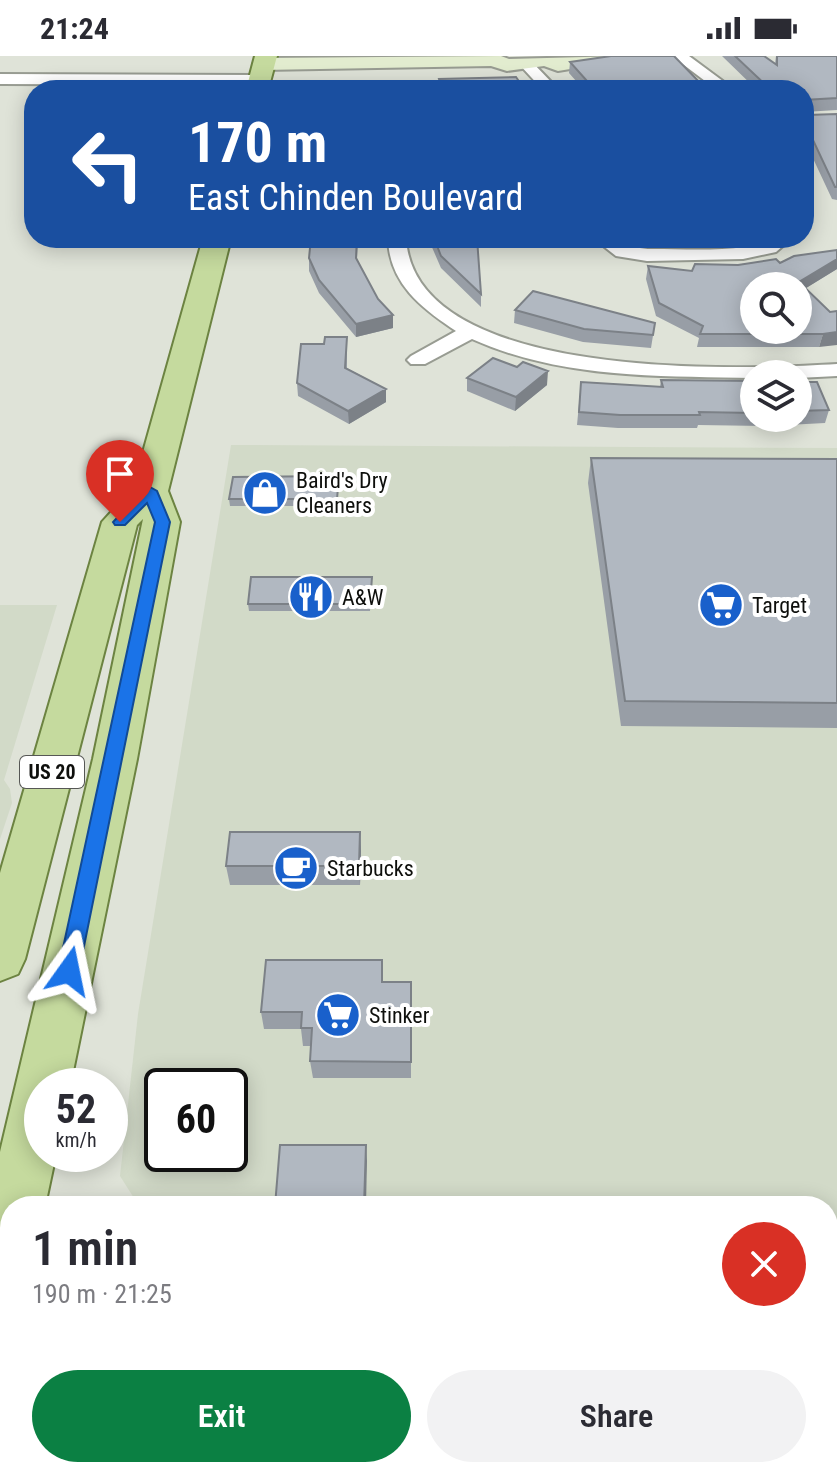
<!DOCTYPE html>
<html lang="en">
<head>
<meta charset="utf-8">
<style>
  :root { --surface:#fff; --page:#f2f2f3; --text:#2b2b33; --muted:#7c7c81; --accent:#0b8043 }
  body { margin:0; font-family:"Roboto Condensed",sans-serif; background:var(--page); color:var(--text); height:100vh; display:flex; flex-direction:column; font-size:30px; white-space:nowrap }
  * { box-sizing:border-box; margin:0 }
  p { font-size:26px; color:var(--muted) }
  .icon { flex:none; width:44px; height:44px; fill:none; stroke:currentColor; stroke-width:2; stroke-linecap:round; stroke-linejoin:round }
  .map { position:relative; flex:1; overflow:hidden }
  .sheet { position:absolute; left:0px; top:1140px; width:838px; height:282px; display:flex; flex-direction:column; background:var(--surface); border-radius:32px 32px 0 0; box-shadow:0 4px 20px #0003 }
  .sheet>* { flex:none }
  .guide { position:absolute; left:24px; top:24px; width:790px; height:168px; border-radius:32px; box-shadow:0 4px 20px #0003; background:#1a4fa0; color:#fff; overflow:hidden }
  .fabs { position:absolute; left:740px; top:216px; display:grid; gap:16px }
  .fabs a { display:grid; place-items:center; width:72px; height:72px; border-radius:50%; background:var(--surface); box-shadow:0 4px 20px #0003; font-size:40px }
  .speed { position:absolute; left:24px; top:1012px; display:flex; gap:16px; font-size:40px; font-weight:700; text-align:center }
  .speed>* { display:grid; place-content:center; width:104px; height:104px; border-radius:50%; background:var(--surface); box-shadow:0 4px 20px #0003; line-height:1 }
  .speed small { font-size:20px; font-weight:400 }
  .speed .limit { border:4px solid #111; border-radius:12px; background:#fff; color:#111 }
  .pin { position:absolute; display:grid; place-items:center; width:68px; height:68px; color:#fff; margin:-82px -34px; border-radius:50% 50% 50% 0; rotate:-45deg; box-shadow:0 0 8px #0007 }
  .pin .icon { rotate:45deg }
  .me { position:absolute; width:88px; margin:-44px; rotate:12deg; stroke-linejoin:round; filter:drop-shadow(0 0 6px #0008) }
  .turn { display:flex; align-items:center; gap:28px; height:168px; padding:0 32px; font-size:36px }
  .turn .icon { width:104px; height:104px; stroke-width:2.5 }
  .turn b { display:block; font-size:56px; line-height:68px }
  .round { display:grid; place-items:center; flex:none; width:84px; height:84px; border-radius:42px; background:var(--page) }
  .head { display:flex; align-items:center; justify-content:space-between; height:136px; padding:0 32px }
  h1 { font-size:48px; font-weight:600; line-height:60px }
  .action { display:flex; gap:16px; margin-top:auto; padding:16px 32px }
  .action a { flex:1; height:92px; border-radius:48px; background:var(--accent); color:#fff; font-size:32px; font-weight:600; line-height:92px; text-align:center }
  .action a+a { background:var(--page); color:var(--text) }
  .status { display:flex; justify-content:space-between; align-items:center; height:56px; padding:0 40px; background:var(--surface); direction:ltr }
  .status svg { height:22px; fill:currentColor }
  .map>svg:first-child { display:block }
</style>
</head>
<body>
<div class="status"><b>21:24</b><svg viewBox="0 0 49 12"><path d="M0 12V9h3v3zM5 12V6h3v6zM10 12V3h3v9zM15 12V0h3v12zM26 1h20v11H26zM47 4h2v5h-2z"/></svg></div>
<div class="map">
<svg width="837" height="1421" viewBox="0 0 837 1421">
  <rect width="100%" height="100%" fill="#dfe3d8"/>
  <path fill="#d2dac8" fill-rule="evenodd" d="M231,389L837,392V1292H828V1150H139L120,1120L138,958ZM162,1030H230V1098H162Z
    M0,549H57L4,724L10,733L12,747L0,783Z"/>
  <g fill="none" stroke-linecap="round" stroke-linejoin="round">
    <g stroke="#989c92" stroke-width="4">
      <path id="street" d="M672,0H689L735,34H717Z
        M525,3L530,4L559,34H543L518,7Z
        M0,18L259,19L267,24L259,29L0,28Z
        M388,182H406C414,326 738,314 837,308V320L798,322V318H754V322C659,320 561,323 472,283L425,308H411L407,304L411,300L456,275C421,252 389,227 388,182Z
        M593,182C616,182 629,193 652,193C682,193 715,195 745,191C762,189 774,182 792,182L776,196L743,203L647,205L616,200Z"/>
    </g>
    <g stroke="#989c92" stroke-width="4">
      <path id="secondary" d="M501,0L509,3L623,0L613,6L558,15L544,10L507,15L491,10L263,14L253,8L263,2Z"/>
    </g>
    <g stroke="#6c8341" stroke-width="4">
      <path id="primary" d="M255,0H277L268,34H246Z
        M203,182H231L168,435L180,466L137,703L70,1030H42V1098H56L45,1150H10V1245L0,1249V1096L93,703L143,463L137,469L25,903L18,918L0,925V817L102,466L133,432Z"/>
    </g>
    <use href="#street" fill="#fff" fill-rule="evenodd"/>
    <use href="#secondary" fill="#e2eccf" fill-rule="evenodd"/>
    <use href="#primary" fill="#c5da9e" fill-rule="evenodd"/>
  </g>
  <path fill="#989ea6" d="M722,0H764L775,8L776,0H837V54L804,56V34H757Z
    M570,6L707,34H584L569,17Z
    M804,57L807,59L837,58V144L832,143L810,96L804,88Z
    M358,182L357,203L393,272L356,281L319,237L309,215V202Z
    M431,182H477L481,238V251L441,212L431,189Z
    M837,194V213L806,232L830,256L819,291H697L699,282L656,260L646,223L648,210L692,215L738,209L780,207Z
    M515,254L655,267L651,292L583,286L514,267Z
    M347,281V312L386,333V346L349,368L298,340L297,327L324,288Z
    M467,322L547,329L515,355L467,335Z
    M661,324L754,325V362H798V326L829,354L825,367L768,370L698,369L697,372H618L577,369L581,326L660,331Z
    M591,402L837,403V672L621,670L588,427Z
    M339,420L337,450H230L229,443Z
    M372,521L370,555H249L248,548Z
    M360,776L361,795L360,829H230L226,810Z
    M383,926H411V1022H313L310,1005L311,990H303L301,973H264L261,956Z"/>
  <path fill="#7c8187" d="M837,203V213L798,237L799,226Z
    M393,259V272L356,281V268Z
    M837,276V289L819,291L823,278Z
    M548,315L547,329L515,355L516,341Z
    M386,333V346L349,368L348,355Z
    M360,776L361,795L360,829L359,810Z
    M366,1089L367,1105L366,1150H364Z"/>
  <path fill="#b1b8c1" stroke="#7c8187" stroke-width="2" fill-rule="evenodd" d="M611,0H674L707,34H677L674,32L652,34H595L570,6Z
    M735,0H764L777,9V0H837V42L804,44V51V34H771Z
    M516,21L525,34H432V27L440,26L439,23Z
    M354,31L370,34H349Z
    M804,57L807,59L837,58V131H835L813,84L804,73Z
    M311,182H357L356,202L378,243L393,259L356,268L319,224L309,202Z
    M434,182H477L481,238L441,200Z
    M837,194V203L799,226L830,256L837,255V276L823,278H700L703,270L659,247L648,210L692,215L695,208L738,209L776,203L780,207L794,200ZM754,230H798V274H754Z
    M533,235L655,267L653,279L584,273L515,254Z
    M325,281H347L345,312L386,333L348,355L297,327L301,288H324Z
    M493,302L517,311L523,306L548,315L516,341L467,322Z
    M661,324L754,325V357L699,356L700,359H620L579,356L581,326L663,331Z
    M798,326H817L829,354L798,355Z
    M591,402L837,403V647L625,645Z
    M339,420L337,443H229L233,421Z
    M251,521H372L370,548H248Z
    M230,776H360L359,810H226Z
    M266,904H382V926H411V1006L310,1005L312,972H301L302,956H261Z
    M280,1089H366L364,1150H275Z"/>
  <path fill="#1a73e8" stroke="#114b97" stroke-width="2" d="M150,431L157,435L170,466L79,915L76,921L69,924L61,921L58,915L155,466L147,447L125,469H115L113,466L145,432Z"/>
  <defs>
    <g id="shop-disc" transform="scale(2.3)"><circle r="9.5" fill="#1960cb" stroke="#fff"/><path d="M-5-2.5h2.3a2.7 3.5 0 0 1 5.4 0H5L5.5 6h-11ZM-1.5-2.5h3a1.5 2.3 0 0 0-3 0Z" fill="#fff"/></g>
    <g id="restaurant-disc" transform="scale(2.3)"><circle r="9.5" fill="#1960cb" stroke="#fff"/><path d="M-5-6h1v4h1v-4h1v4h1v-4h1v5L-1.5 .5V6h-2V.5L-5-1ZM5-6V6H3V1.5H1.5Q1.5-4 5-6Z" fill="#fff"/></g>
    <g id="supermarket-disc" transform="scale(2.3)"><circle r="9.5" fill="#1960cb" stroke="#fff"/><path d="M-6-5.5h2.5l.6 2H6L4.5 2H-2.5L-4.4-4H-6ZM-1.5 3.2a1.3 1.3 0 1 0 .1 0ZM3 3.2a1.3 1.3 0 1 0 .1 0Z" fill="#fff"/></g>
    <g id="cafe-disc" transform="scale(2.3)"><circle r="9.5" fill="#1960cb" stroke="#fff"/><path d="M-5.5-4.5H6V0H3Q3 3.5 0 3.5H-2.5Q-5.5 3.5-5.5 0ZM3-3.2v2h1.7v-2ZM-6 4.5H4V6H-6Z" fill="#fff"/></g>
  </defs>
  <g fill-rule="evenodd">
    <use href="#shop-disc" x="265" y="437"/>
    <use href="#restaurant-disc" x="311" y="541"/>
    <use href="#supermarket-disc" x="721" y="549"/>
    <use href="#cafe-disc" x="296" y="812"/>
    <use href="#supermarket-disc" x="338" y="959"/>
  </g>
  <g text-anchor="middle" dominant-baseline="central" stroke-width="8" stroke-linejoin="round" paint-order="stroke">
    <rect fill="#fff" stroke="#565755" stroke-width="2" x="20" y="700" width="64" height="32" rx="6"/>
    <g font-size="20" font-weight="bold" fill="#0e0f0c">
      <text x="52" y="716">US 20</text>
    </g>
    <g font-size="22" fill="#0e0f0c" stroke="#fff" text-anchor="start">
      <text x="296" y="424">Baird's Dry<tspan x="296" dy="25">Cleaners</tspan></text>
      <text x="342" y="541">A&amp;W</text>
      <text x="752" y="549">Target</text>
      <text x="327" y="812">Starbucks</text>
      <text x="369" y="959">Stinker</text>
    </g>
  </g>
</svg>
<div class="fabs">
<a><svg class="icon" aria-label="search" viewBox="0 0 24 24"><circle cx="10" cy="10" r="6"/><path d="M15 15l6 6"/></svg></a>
<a><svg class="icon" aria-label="layers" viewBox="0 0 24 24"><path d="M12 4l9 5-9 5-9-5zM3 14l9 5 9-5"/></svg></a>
</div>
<div class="speed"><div>52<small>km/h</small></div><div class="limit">60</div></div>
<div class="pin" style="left:120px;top:466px;background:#d93025"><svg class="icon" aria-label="arrive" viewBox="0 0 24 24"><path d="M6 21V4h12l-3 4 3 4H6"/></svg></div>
<svg class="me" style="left:69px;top:915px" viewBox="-20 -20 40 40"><path d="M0-17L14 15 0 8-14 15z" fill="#1a73e8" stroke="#fff" stroke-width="4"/></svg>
<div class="guide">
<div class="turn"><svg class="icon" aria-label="left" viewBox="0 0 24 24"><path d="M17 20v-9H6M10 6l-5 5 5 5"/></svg><div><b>170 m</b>East Chinden Boulevard</div></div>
</div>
<section class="sheet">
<div class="head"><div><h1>1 min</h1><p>190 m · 21:25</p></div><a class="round" style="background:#d93025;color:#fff"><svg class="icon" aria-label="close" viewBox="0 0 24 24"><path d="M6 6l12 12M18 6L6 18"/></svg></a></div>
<div class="action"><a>Exit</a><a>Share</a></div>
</section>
</div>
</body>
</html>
